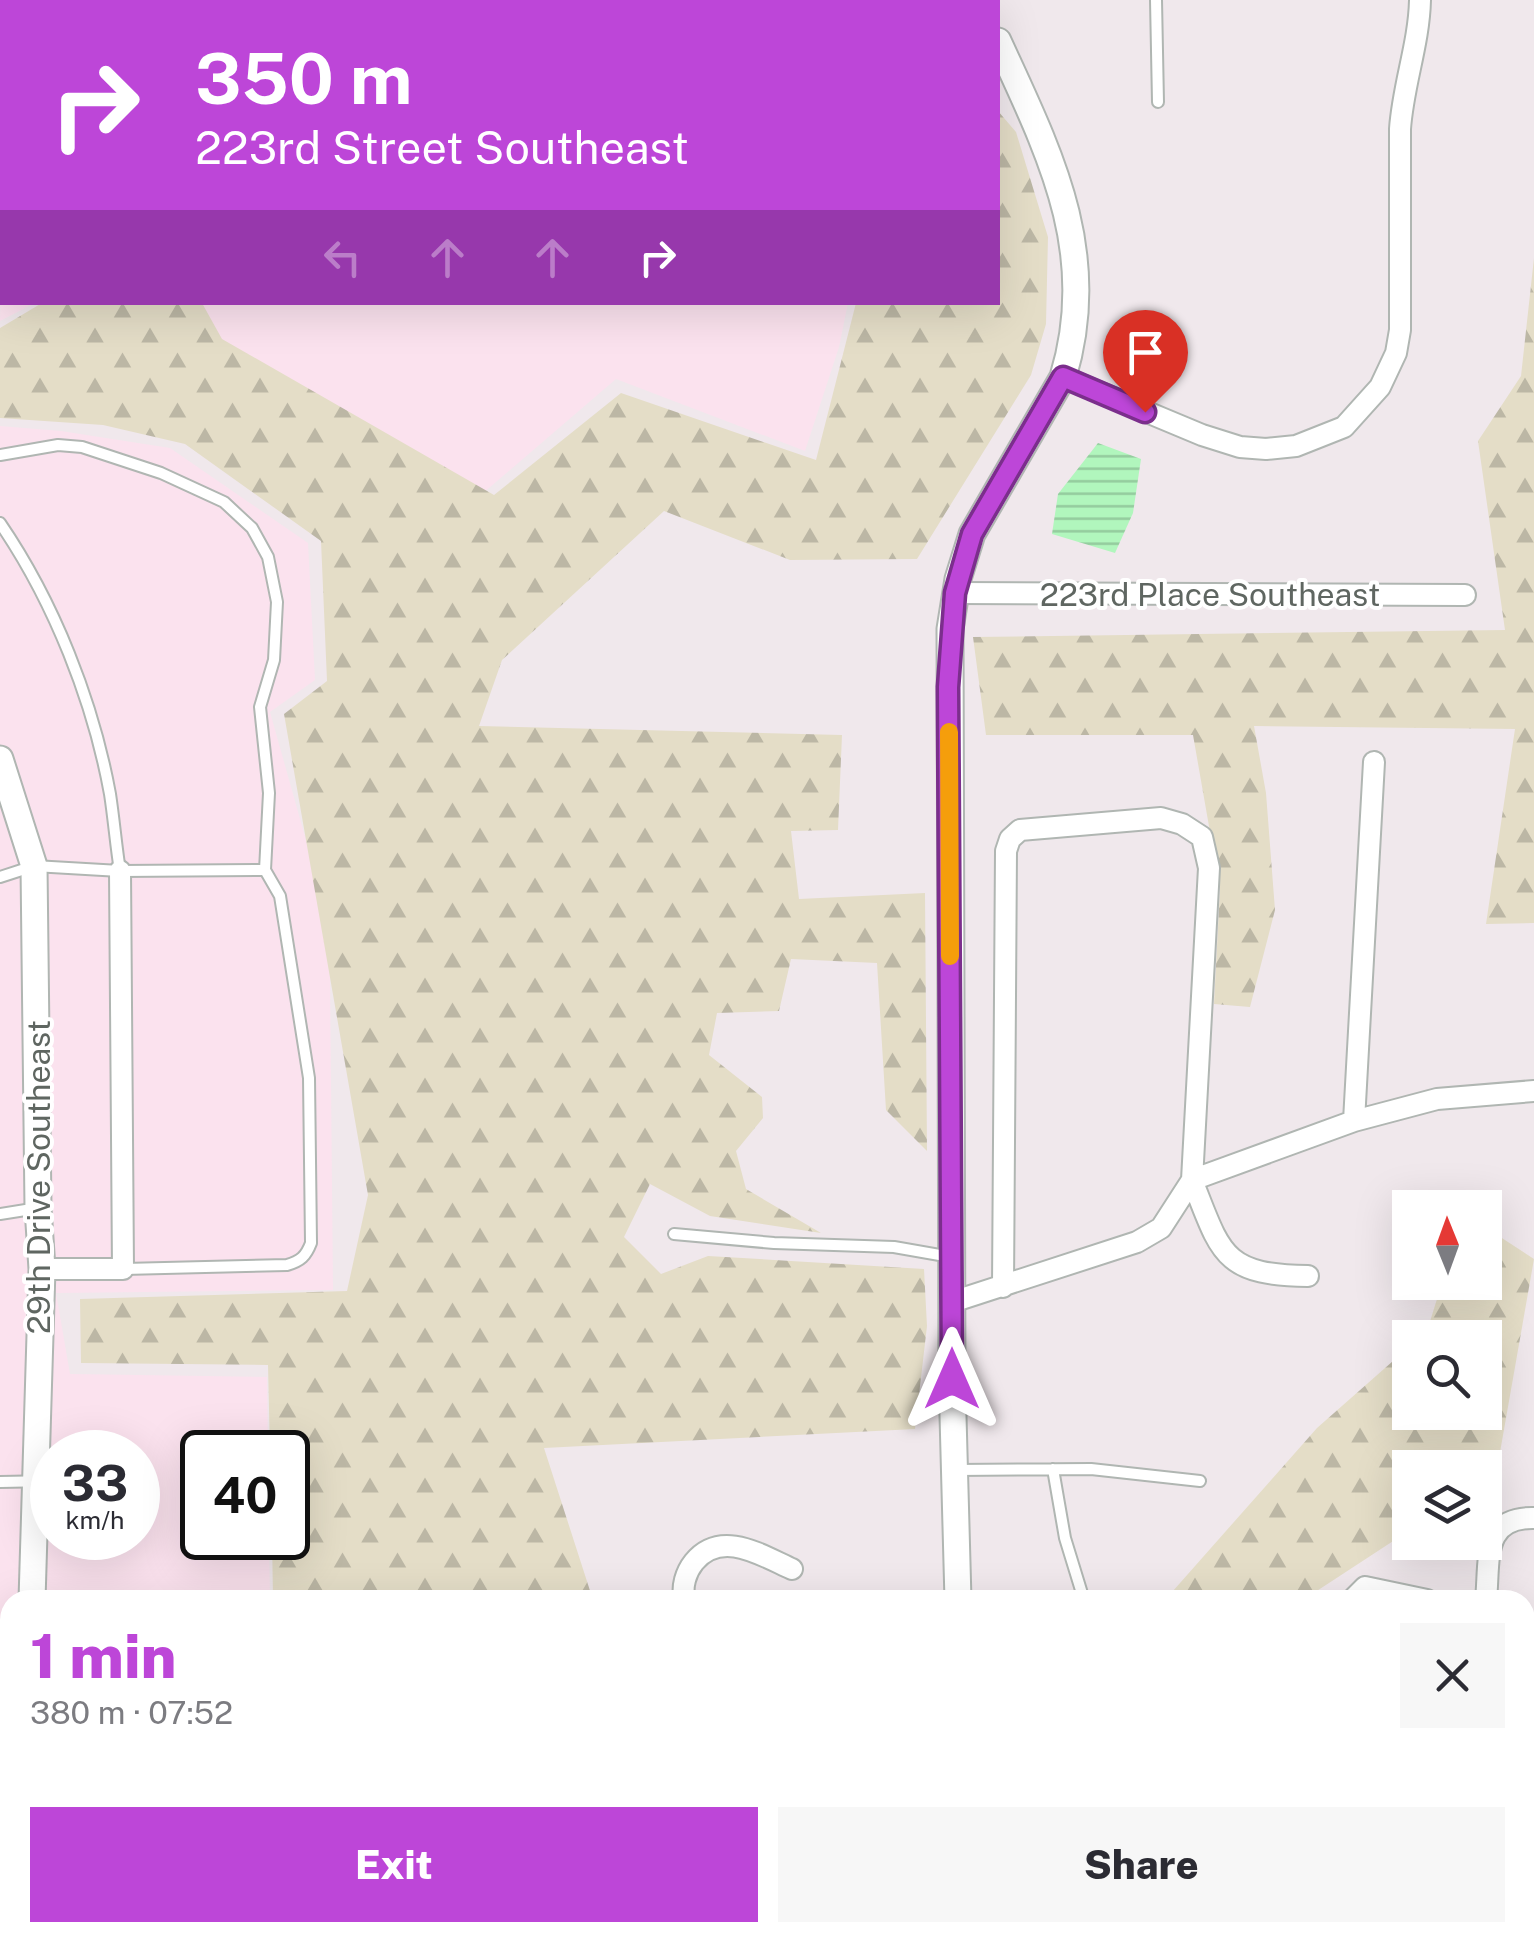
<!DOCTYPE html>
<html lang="en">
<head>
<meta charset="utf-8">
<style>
  :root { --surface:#fff; --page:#f7f7f7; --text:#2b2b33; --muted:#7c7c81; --accent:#bd46d8 }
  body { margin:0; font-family:"Public Sans",sans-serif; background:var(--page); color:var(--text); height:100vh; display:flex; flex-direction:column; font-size:38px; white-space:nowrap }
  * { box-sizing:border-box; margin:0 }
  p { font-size:32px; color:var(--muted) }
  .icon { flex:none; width:55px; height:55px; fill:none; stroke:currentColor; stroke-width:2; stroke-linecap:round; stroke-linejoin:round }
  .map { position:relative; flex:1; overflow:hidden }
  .sheet { position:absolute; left:0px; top:1590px; width:1535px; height:352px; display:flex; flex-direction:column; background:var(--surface); border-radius:30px 30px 0 0; box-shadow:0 10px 40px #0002 }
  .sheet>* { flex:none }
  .hud { position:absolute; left:0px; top:0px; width:1000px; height:305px; box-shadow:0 10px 40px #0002; background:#bd46d8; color:#fff; overflow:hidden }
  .needle { width:65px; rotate:359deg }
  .controls { position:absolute; left:1392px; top:1190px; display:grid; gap:20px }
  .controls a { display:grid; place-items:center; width:110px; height:110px; border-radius:0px; background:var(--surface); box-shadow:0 10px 40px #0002; font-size:50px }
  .speed { position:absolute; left:30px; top:1430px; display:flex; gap:20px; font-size:50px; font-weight:700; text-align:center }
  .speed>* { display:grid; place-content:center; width:130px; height:130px; border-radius:50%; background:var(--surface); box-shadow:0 10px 40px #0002; line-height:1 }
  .speed small { font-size:25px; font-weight:400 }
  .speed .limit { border:5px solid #111; border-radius:15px; background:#fff; color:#111 }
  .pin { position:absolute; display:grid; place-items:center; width:85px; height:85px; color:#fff; margin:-102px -42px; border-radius:50% 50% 50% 0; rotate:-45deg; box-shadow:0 0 10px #0007 }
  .pin .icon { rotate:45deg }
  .me { position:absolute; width:110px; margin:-55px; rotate:0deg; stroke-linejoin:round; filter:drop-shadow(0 0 8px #0008) }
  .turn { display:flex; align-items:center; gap:35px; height:210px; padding:0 30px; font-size:45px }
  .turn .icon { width:130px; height:130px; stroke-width:2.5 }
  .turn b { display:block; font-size:70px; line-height:85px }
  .lanes { display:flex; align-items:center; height:95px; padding:0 30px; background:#0003; justify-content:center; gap:50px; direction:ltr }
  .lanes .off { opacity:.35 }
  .round { display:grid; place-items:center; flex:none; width:105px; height:105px; border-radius:0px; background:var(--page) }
  .head { display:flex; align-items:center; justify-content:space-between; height:170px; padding:0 30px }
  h1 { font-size:60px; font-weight:800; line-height:75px; color:var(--accent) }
  .action { display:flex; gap:20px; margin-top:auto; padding:20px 30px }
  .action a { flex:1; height:115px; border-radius:0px; background:var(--accent); color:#fff; font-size:40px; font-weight:800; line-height:115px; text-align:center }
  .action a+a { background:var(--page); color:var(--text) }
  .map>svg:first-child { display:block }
</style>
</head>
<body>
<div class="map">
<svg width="1534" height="1942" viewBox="0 0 1534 1942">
  <defs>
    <pattern id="forest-firs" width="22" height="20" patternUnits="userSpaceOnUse" patternTransform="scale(2.5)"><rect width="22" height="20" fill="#e4ddc7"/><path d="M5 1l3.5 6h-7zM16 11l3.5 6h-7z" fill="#bcb7a5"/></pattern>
    <pattern id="water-rules" width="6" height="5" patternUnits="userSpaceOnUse" patternTransform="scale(2.5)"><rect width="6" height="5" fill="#b1f6bd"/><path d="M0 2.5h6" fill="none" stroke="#93cb9d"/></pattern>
  </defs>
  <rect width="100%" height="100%" fill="#f0e8ec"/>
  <path fill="#fbe2ee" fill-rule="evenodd" d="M1,0H447L448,2H2Z
    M2,249V302L35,303L0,321Z
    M192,303H848L839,347L805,451L616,379L482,494L211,345Z
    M0,426L61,431L170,448L308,543L315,680L270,712L318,883L330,978L333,1290L56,1293L70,1374L267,1377L268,1452H202V1538H269L270,1600H10V1846L0,1855ZM52,1452H138V1538H52Z"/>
  <path fill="url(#forest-firs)" d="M478,0H903L905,2H480Z
    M998,111L1016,132L1048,237L1046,324L1031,375L917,559L790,560L664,511L502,660L479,726L842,735L838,830L791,831L799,899L925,893L927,1151L886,1110L877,963L791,959L779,1011L717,1013L709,1055L762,1097L763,1118L736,1151L746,1189L821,1233L710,1216L650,1184L624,1237L661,1274L708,1256L924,1269L927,1326L915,1429L544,1448L593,1600H273L272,1538H288V1452H270L268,1365L81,1363L80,1299L347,1291L368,1195L284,714L327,681L321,541L185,444L103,425L0,418V328L42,303H202L222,339L494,495L621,393L816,460L856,303L998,302Z
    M1534,258V923L1486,924L1515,729L1254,726L1266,793L1275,910L1250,1007L1214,1004L1220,889L1193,735H986L973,637L1505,630L1478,441L1521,376Z
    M1485,1227L1534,1259L1496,1475L1485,1482V1468H1410V1530L1303,1600H1165L1317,1428L1410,1346V1412H1485V1338L1420,1337L1427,1331L1442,1283L1485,1282Z"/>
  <path fill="url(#water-rules)" d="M1098,443L1141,459L1133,513L1115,553L1052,534L1058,494Z"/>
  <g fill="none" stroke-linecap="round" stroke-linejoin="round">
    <g stroke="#b0b6b2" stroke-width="14">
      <path id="service" d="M1156,0L1158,102
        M0,455L58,445L82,447L161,473L224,502L252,528L268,557L277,602L274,660L260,707L269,793L265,870
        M0,523C54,602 93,701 110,794C114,820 116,846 120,871L34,866L0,877
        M120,871L265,870L280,896L309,1078L311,1243C306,1256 301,1261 287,1265L124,1269
        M0,1214L38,1208
        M674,1234L774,1243L894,1247L951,1257
        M1053,1469L1065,1538L1084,1600
        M955,1470L1091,1469L1200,1481
        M0,1482L52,1481
        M424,1932L425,1942
        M1252,1942V1932"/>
    </g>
    <g stroke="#b0b6b2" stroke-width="24">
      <path id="minor" d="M1,0L2,3
        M0,286L2,285
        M1063,377L1202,435L1240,447L1266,449L1296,446L1344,427L1380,387L1396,353L1400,330V129C1403,85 1419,44 1420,0
        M955,593L1465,595
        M1354,1121L1437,1099L1534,1091
        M1192,1180C1221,1253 1222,1275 1308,1276
        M42,1269H123L120,871
        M1003,1287L1006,851L1010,839L1020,830L1161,818L1182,824L1202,837L1209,868L1192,1180L1354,1121L1374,762
        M952,1302L1137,1242L1161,1228L1192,1180
        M685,1600C681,1587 686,1572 694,1562C721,1529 761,1555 792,1569
        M1352,1600L1365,1587L1427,1600
        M1486,1600C1490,1561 1481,1517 1534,1518
        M507,1932V1942
        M926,1942L928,1932"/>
    </g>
    <g stroke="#b0b6b2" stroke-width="29">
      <path id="tertiary" d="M980,0L981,2
        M0,759L34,866L38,1208L42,1269L32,1600
        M958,1600L952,1379L950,629L958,579L972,534L1063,377C1101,252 1049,152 998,41"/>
    </g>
    <g stroke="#b2b9b4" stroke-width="31">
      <path id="secondary" d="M0,1898H10
        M1525,1911H1534"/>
    </g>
    <use href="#service" stroke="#fff" stroke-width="10"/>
    <use href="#minor" stroke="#fff" stroke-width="20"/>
    <use href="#tertiary" stroke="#fff" stroke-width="25"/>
    <use href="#secondary" stroke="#fff" stroke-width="28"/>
  </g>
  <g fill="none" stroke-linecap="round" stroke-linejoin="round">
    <g stroke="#7b2e8c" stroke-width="25">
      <path id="route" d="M952,1379L948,687L955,593L972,534L1063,377L1145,412"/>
    </g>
    <use href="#route" stroke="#bd46d8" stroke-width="18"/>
    <path stroke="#f59e0b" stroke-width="18" d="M949,732L950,956"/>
  </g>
  <g text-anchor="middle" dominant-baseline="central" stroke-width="8" stroke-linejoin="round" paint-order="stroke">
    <g font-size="32" fill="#5f6661" stroke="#fff">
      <text x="1210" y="594">223rd Place Southeast</text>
      <text transform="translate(38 1177) rotate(-90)">29th Drive Southeast</text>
    </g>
  </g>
</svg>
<div class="controls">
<a><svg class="needle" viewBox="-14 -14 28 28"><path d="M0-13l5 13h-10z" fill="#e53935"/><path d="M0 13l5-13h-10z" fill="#7c7c81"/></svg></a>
<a><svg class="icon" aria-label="search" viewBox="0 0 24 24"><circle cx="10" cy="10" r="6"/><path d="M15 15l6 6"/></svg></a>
<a><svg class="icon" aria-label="layers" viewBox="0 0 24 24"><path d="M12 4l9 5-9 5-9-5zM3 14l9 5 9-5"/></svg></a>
</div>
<div class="speed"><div>33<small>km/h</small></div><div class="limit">40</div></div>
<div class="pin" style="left:1145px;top:412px;background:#d93025"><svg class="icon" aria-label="arrive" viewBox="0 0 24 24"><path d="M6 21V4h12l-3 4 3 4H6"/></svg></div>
<svg class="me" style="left:952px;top:1379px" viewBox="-20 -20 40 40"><path d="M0-17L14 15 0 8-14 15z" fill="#bd46d8" stroke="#fff" stroke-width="4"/></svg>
<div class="hud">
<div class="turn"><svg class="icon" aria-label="right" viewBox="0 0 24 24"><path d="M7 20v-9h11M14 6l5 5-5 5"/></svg><div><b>350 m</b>223rd Street Southeast</div></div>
<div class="lanes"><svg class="icon off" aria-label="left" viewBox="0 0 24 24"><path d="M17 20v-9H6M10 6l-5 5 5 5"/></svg><svg class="icon off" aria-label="ahead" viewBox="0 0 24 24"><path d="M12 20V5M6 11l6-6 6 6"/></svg><svg class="icon off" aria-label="ahead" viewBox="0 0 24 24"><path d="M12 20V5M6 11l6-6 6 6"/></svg><svg class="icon" aria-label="right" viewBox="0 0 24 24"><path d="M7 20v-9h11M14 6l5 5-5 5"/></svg></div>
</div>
<section class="sheet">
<div class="head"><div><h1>1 min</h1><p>380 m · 07:52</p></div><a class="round"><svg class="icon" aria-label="close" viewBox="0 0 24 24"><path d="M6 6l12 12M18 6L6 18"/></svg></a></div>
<div class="action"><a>Exit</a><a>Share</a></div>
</section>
</div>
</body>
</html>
